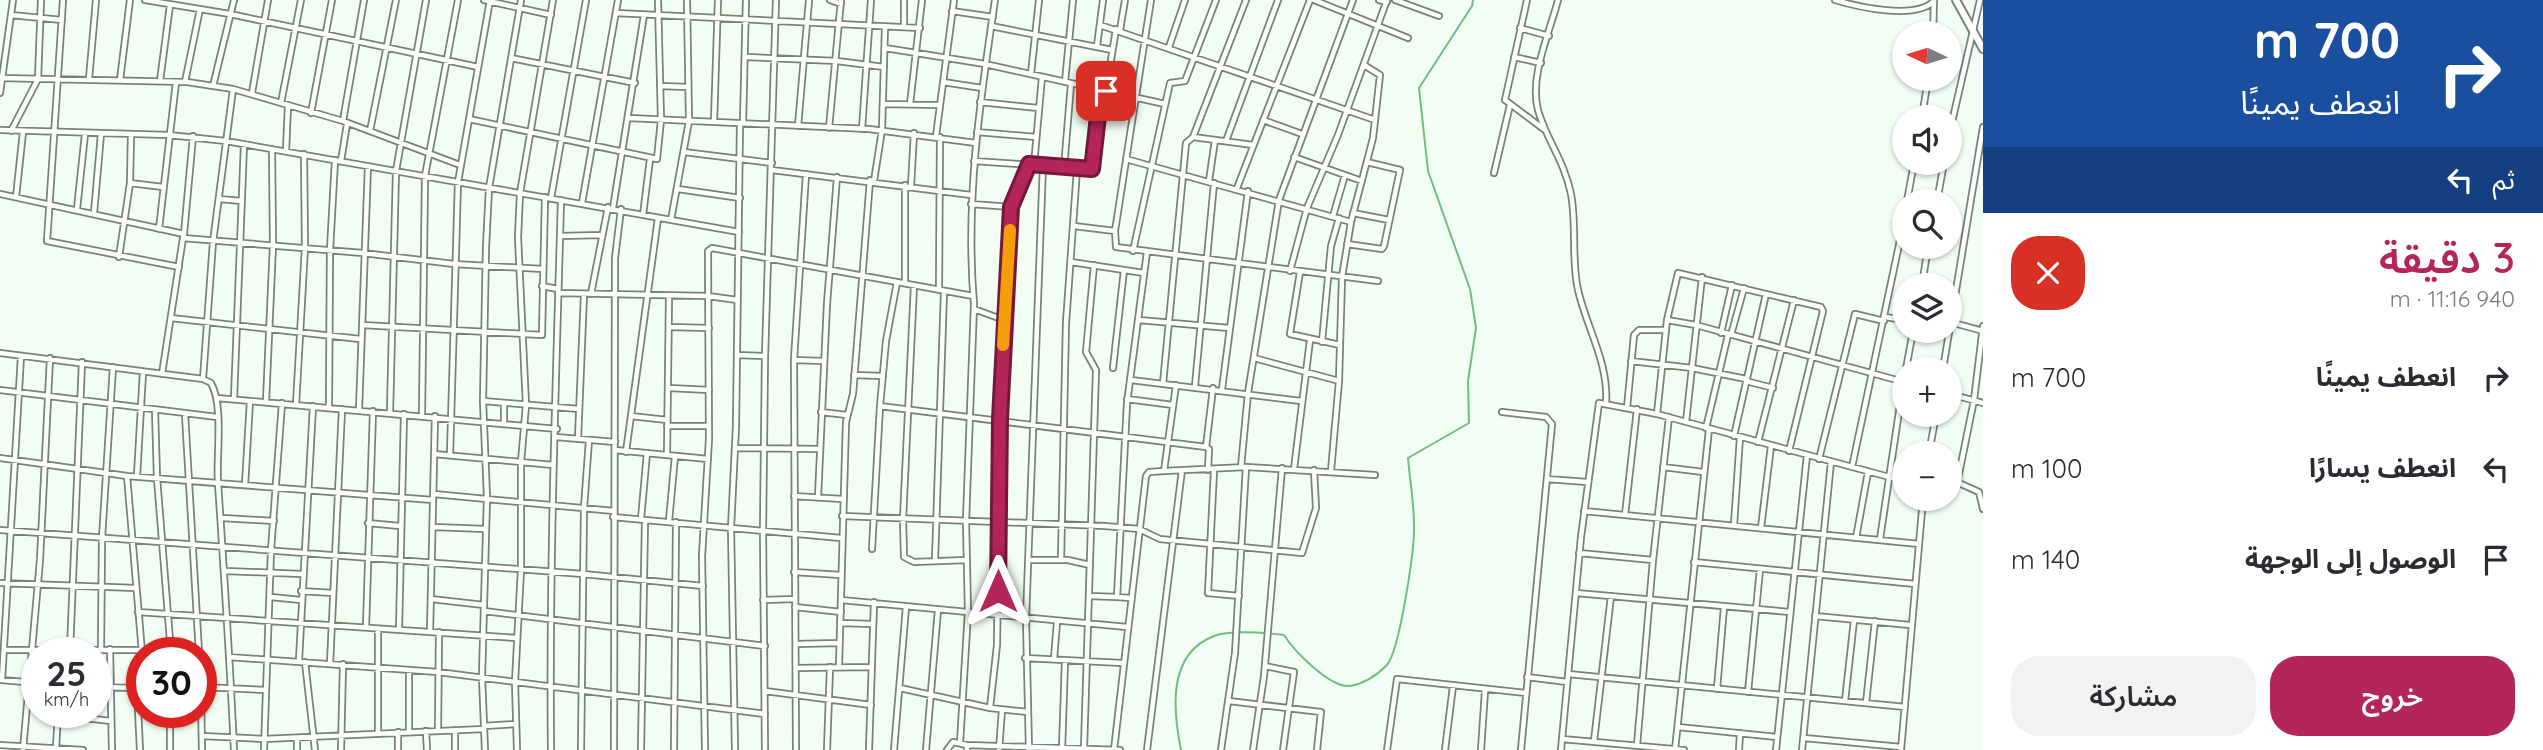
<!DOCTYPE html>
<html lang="ar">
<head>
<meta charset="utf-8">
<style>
  :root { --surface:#fff; --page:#f2f2f3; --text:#2b2b33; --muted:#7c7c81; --accent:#b42559 }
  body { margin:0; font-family:Quicksand,"Noto Sans Arabic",sans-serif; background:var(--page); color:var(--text); direction:rtl; height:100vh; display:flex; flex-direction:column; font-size:26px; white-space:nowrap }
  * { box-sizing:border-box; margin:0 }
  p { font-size:23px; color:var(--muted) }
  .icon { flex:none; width:38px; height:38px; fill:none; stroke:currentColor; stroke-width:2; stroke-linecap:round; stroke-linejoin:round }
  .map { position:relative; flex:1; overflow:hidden; direction:ltr }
  .sheet { display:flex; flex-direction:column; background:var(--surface); width:560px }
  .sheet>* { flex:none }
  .hud { background:#1a4fa0; color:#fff; overflow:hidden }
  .needle { width:46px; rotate:274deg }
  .controls { position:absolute; left:1892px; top:21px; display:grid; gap:14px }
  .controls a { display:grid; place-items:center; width:70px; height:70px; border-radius:50%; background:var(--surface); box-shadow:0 2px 5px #0004; font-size:35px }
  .speed { position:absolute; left:21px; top:637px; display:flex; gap:14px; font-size:35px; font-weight:700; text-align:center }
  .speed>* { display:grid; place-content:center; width:91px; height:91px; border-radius:50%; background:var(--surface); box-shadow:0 2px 5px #0004; line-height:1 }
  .speed small { font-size:18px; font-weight:400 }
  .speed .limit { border:10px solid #d22; background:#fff; color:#111 }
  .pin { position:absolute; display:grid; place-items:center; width:60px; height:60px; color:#fff; margin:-30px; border-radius:14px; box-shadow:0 4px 10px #0006 }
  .me { position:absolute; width:77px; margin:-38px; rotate:0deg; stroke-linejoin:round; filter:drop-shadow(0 0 5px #0008) }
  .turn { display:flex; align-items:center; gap:24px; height:147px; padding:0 28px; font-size:32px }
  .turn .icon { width:91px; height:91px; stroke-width:2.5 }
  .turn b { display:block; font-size:49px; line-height:60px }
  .then { display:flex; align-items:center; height:66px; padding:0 28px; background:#0003; gap:14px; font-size:26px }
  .round { display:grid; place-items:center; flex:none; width:74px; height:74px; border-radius:28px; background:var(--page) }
  .head { display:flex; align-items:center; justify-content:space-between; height:119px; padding:0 28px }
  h1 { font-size:42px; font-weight:600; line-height:52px; color:var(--accent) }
  .primary-button { display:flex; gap:14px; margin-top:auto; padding:14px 28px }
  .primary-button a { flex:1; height:80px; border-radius:28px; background:var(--accent); color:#fff; font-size:28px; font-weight:600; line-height:80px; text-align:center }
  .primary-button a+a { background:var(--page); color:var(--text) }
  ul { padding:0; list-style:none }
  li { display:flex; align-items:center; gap:21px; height:91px; padding:0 28px }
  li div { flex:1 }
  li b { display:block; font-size:26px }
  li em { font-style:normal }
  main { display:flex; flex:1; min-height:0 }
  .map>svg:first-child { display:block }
</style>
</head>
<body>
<main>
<section class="sheet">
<div class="hud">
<div class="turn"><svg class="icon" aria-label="right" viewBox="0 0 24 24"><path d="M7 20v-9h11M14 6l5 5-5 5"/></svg><div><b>700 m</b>انعطف يمينًا</div></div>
<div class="then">ثم<svg class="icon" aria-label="left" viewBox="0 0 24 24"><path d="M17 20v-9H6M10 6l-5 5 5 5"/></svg></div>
</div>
<div class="head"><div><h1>3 دقيقة</h1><p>940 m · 11:16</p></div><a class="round" style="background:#d93025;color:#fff"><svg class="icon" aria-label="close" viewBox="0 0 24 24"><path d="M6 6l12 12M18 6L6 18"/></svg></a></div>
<ul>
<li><svg class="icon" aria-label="right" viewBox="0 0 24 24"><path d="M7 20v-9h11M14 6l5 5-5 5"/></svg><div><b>انعطف يمينًا</b></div><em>700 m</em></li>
<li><svg class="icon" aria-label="left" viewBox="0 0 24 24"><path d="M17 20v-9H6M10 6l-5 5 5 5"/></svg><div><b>انعطف يسارًا</b></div><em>100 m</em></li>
<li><svg class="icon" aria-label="arrive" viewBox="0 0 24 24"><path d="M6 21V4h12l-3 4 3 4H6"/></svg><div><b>الوصول إلى الوجهة</b></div><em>140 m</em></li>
</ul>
<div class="primary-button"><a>خروج</a><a>مشاركة</a></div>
</section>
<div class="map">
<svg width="1983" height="750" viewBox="0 0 1983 750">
  <rect width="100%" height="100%" fill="#f2fef3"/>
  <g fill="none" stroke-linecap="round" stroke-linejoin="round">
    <path stroke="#71be7c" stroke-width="2" d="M1181,750C1173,710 1167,654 1214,636C1230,630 1266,633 1284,635C1294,651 1330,688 1350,686C1363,684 1377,675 1387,665C1400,649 1413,556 1414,533C1415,508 1410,482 1408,458L1469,423L1468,381L1476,328L1470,289L1428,171L1419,88L1472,6L1473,0"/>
    <g stroke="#738575" stroke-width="8">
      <path id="minor" d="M63,0L47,241L179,267
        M145,0L230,14L478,67
        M484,0L551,15
        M830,0L841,4
        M904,0V27
        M1151,0L1115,231L1116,247L1378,281
        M1314,0L1408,38
        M1379,0L1387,2
        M1395,0L1439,16
        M1527,0L1505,100L1545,130
        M1558,0C1550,32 1529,76 1538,110C1546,139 1564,160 1571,194C1577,226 1571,259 1578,290C1587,329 1609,363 1606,404
        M1835,0C1858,7 1916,20 1934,1
        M952,11L993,17
        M616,13L920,28
        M11,15L62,20
        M1100,25L1375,120
        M991,26L1112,50
        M1520,28L1549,36
        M1120,30L1125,0
        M1933,33L1934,1
        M1097,46L1103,0
        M1169,47L1185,0
        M885,48L985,64L1165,104
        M747,57L837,61L884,67
        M1514,57L1541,63
        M511,58L635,83
        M1031,74L1039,0
        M0,78L187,82L233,89L343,121L460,165
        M89,79L96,0
        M120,80L130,0
        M160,81L170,5
        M185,82L200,9
        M943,82L982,88
        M1065,82L1073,0
        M213,86L234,0
        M660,86L688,87
        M1106,91L1116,29
        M0,93L13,0
        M252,93L268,0
        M980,102L1038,108
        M281,103L301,0
        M883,104L940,105
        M910,104L922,0
        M311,113L332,0
        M1922,117L1928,79
        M629,118L869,129L976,143
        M469,119L657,159L661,120L658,0
        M1263,120L1302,134
        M343,121L364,0
        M714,122L718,0
        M743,123L746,0
        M798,126L809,0
        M829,128L841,0
        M862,129L871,0
        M0,130L169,135L226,141L739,232
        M11,131L38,79L41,0
        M370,131L396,0
        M1950,131L1980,0
        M977,132L1036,137
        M936,136L954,0
        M1193,137L1253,145
        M1226,141L1278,0
        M286,151L288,105
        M684,152L772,163
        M1294,157L1362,181
        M1126,159L1351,222
        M341,161L347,124
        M974,161L1092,169L1101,90
        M1034,165L1042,77
        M1064,168L1071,84
        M772,170L971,195
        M1494,173L1510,105
        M874,181L882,130L885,27
        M1209,181L1215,140
        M130,183L163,187
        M905,185V283
        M911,186L914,133
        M1237,188L1310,0
        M678,189L740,198
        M0,194L184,234L183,238L363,253L454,264L543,269
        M16,197L23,132
        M551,198L586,0
        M219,199L242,201
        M1907,201L1914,163
        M1937,201L1944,163
        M582,203L618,0
        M971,204L1011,207
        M613,208L644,15
        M77,209L85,134
        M94,213L101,134
        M1353,213L1389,220
        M643,215L650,159
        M1333,216L1345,175
        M671,220L689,121L687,0
        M1074,226L1115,231
        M159,229L176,82
        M184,234L193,136
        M560,236L602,235
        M1347,244L1382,249L1384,246L1400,170L1367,162
        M1914,247L1927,257
        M1133,251L1170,83L1185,81L1216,0
        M119,257L130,183L131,135
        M1071,262L1144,273
        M1290,271L1307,208L1338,135L1387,0
        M1300,272L1290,334L1340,345
        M914,285L903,519L904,557L914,562L967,560
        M1922,285L1928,247
        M542,286L558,289
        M939,290L940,137
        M558,293L708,296L737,300
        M591,294L608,207
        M974,309L1004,320
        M1885,317L1904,320
        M171,318L360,339
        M1139,320L1229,328
        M1667,320L1696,325L1904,382
        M1950,322L1983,331
        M362,325L542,335L545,197
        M1983,326L1974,400L1958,479L1959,483L1979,492L1983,509
        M670,327L709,328
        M1721,333L1732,285
        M1731,335L1744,288
        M1322,342L1331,246L1339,218
        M0,353L203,379L211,383C224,406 216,456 218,483C224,572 230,661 234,750
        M737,355L765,356
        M1254,358L1339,381
        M794,360L824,361
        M1631,361L1692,368L1746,379
        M1113,368L1124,270
        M1906,369L1913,331
        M1943,369L1983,127
        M162,374L183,238
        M854,375L883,376
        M203,379L213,242L233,89
        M1131,380L1301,401
        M1746,381L1773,388
        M1163,384L1186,143L1193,137L1246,0
        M1195,386L1214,183
        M669,388L709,390
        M1222,389L1248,191
        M0,390L217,417
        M1950,394L1983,403
        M217,398L557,429
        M234,399L244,144
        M1127,399L1173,405
        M483,401L579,409
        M266,402L273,245L272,149
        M296,405L305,247L304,154
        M880,406L886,341L897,282
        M329,407L330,250L335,160
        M1627,408L1634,335L1639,330H1666
        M155,410L157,478L171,653
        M359,410L368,166
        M390,412L396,171L426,0
        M821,412L847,415
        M1502,412L1546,417L1552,424L1521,750
        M185,414L199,653
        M1657,414L1667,320L1678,273L1821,307L1823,311L1789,451
        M422,415L425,176L458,0
        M631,416L667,420
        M1686,422L1702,277
        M504,423V403
        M667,426H709
        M1706,428L1728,335
        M1734,436L1766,294
        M556,437L615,442
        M578,439L584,294
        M1758,442L1794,300
        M735,448L819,449
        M615,450L708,459
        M626,452L658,218
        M1929,453L1936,415
        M434,454L553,465
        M450,455L458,182L490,0
        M667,455L669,297
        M0,458L127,476L433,500
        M1819,459L1855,314L1884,321
        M1241,467L1248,393L1279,200L1353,0
        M1663,467L1703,472
        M1852,467L1903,226
        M1294,469L1310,340
        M1208,470L1209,449L1206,447L1213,388
        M1214,470L1208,593L1239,596
        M1164,471L1246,467L1375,475
        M1331,471L1339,381L1342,277L1351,222L1373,138L1380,75L1364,65
        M127,476L142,652
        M137,476L143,372
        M1547,479L1587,482
        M245,485L250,401
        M434,494L614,511
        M794,496L842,499
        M818,497L827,304L837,177
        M1584,511L1919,544
        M1625,515L1637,409
        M842,516L1105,526L1139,529L1160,539L1302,553L1316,508L1314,470
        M613,517L841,538
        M222,518L274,521
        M641,519L647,453
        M669,521L675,456
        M368,523L400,526
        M1734,525L1740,437
        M433,527L486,529
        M1761,528L1771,446
        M0,530L583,574L703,586
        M1856,538L1868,472
        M1880,539L1904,378
        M872,549L880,406L1206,447
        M1579,553L1653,560
        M935,560L944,291
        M1029,560H1068L1090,565
        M1061,560L1066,323L1077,169
        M1694,562L1915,584
        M226,571L302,574
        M794,572L841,575
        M0,583L136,588
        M301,591L333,593
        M1576,593L1790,612
        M1089,596L1117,597L1127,403L1147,252
        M271,597L301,600
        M1117,597L1130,598
        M431,599L484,605
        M763,600L795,599
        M841,600L1127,627
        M795,607L841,612
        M484,611L765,646
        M138,612L517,638
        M1815,616L1910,625
        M840,623L873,624
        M366,627L373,411
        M399,630L404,414
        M430,632L435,416
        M796,644L839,643
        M101,649L102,538L113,367
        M110,649L112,750
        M4,650H198
        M70,650L82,362
        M229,657L438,672L765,714
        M1025,658L1122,663
        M1054,659L1057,622
        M299,660L313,406
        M305,662L315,750
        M330,664L342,409
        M839,666L846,422L853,394L870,180
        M1265,666L1294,672L1283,750
        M796,668L872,667
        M1568,674L1905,707
        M1527,677L1567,682
        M1,680L37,683
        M2,680L21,356
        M96,687L142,688
        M201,687L265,690
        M900,688L990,708L1028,712
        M137,689L140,750
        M1717,689L1724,607
        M765,691L871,705
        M1748,692L1760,569
        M201,698L202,750
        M1229,701L1321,712L1317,750
        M1845,701L1854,620
        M1866,703L1875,621
        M990,708L997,645L1000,419L1011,207L1029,164
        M58,715L111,721
        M484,726L516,724
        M1678,727L1777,737
        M438,730L439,632
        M455,730V750
        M426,731L427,750
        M409,732V670
        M378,734V629
        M202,736L264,739L484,729
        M1804,738L1901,747
        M297,739V750
        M1562,739L1684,750
        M1594,741L1611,596
        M960,743L968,612L966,521L974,304C965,202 980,101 995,0
        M0,745L83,750
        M967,745L1120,750
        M1637,745L1653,560L1669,417
        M56,748L58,713
        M1084,748L1096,370L1086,352L1094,265
        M23,750L40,560L50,358
        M170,750V712
        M264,750L271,550L282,403
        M341,750L343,664
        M398,750V732
        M485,750L482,677L487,497L483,401L486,247L489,188L521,0
        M517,750L515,682L521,569V462L526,405L518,237L520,193L553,0
        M551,750C549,567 556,383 561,200
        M581,750L584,508L589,440
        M614,750L615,258L621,209
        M641,750L645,520
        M674,750L676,522
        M705,750L702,556L709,439L708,251L712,248L973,296
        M735,750L731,528L736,426L740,123
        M765,750L763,531L765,356L776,0
        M796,750L794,360L806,174
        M827,750L830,667
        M869,750L874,602
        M894,750L906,607
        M926,750L938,610
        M947,750L953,742L967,745V750
        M999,750L1002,710
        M1029,750L1026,618L1043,165
        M1062,750L1065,660
        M1114,750L1146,476L1149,472L1164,471L1176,385
        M1147,750L1182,470
        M1221,750L1235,653L1246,467
        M1253,750L1264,676L1282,468
        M1387,750L1397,679L1526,693
        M1445,750L1453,686
        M1481,750L1485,691
        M1561,750L1581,537L1599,403L1657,414L1904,481
        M1675,750L1709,429
        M1739,750L1740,733
        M1776,750L1807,455
        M1802,750L1831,462
        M1901,750L1923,499"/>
    </g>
    <g stroke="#738575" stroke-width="10">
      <path id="tertiary" d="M1956,0L1983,49"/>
    </g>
    <use href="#minor" stroke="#fff" stroke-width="4.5"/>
    <use href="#tertiary" stroke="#fff" stroke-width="6"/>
  </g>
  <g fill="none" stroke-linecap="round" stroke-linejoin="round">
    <g stroke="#75183a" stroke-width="18">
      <path id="route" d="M998,591L1000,419L1011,207L1029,164L1092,169L1101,90L1106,91"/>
    </g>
    <use href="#route" stroke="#b42559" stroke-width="12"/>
    <path stroke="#f59e0b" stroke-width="12" d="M1003,345L1010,230"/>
  </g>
</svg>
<div class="controls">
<a><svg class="needle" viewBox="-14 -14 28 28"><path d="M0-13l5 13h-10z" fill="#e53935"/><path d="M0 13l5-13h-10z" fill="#7c7c81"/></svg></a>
<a><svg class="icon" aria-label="sound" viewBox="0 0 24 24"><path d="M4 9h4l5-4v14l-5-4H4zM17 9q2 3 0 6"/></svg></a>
<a><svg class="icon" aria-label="search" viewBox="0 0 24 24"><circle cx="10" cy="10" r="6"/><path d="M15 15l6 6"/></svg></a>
<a><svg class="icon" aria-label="layers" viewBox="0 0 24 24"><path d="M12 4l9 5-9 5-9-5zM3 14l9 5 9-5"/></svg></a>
<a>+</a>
<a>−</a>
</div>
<div class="speed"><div>25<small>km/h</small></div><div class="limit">30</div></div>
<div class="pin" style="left:1106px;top:91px;background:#d93025"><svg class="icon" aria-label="arrive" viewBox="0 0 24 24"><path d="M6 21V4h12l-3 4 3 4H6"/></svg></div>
<svg class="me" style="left:998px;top:591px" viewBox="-20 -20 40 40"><path d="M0-17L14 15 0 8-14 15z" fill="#b42559" stroke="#fff" stroke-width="4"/></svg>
</div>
</main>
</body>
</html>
